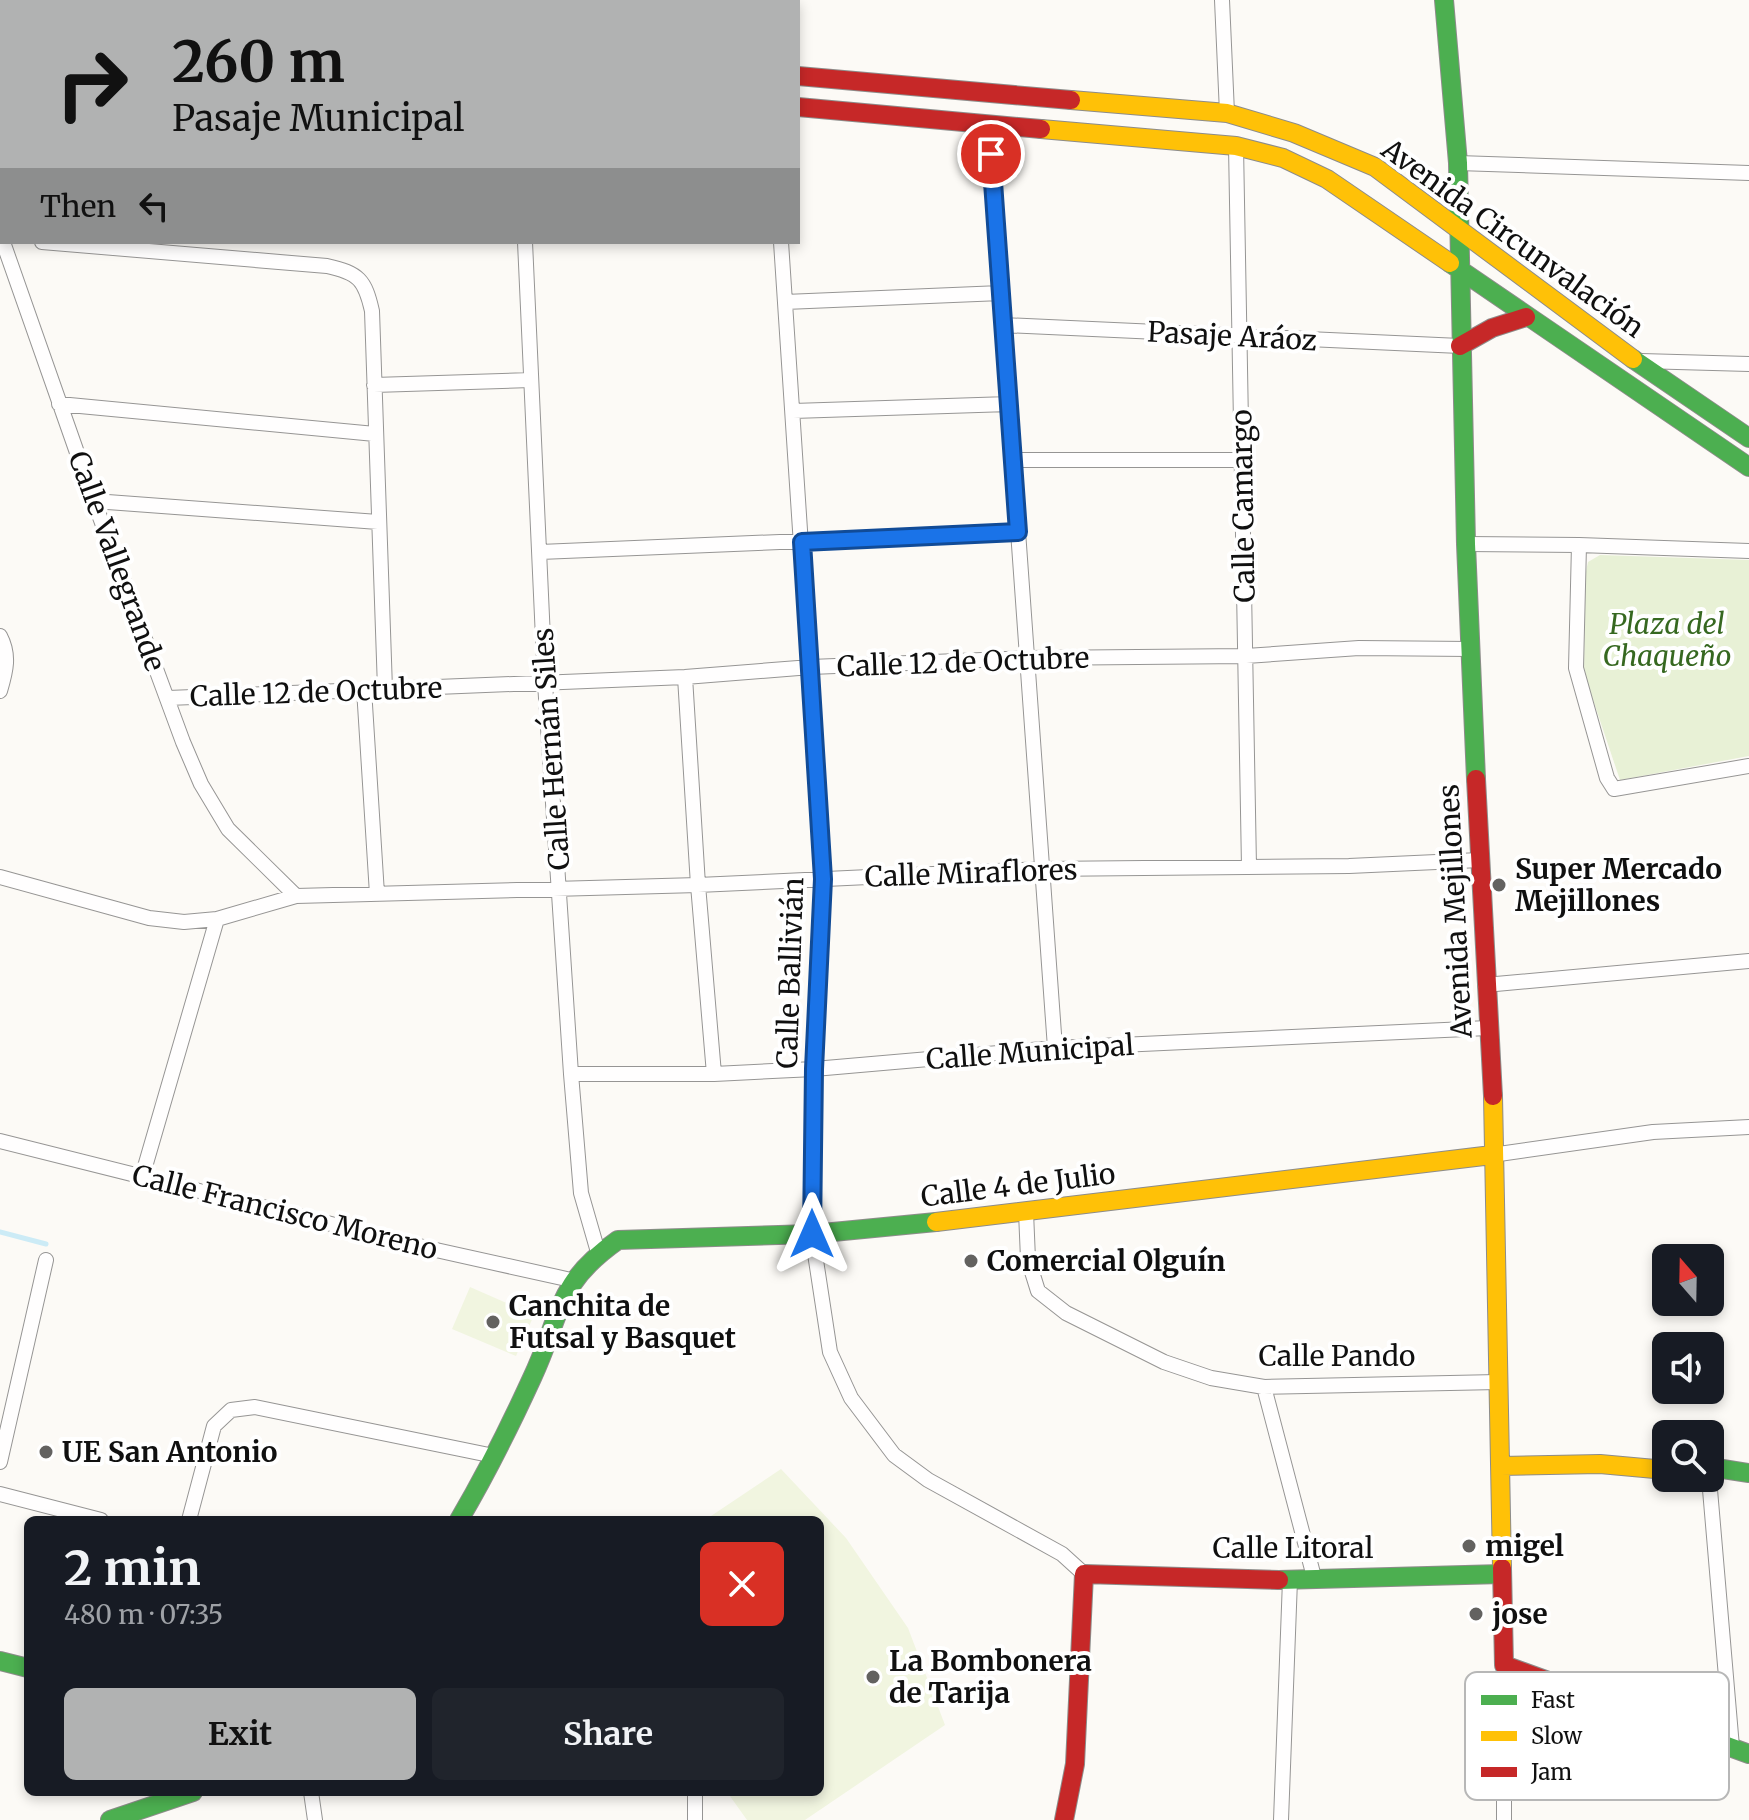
<!DOCTYPE html>
<html lang="en">
<head>
<meta charset="utf-8">
<style>
  :root { --surface:#171b24; --page:#20242c; --text:#f1f3f6; --muted:#9ea1a6; --accent:#b1b2b2 }
  body { margin:0; font-family:Merriweather,serif; background:var(--page); color:var(--text); height:100vh; display:flex; flex-direction:column; font-size:30px; white-space:nowrap }
  * { box-sizing:border-box; margin:0 }
  p { font-size:26px; color:var(--muted) }
  .icon { flex:none; width:44px; height:44px; fill:none; stroke:currentColor; stroke-width:2; stroke-linecap:round; stroke-linejoin:round }
  .map { position:relative; flex:1; overflow:hidden }
  .panel { position:absolute; left:24px; top:1516px; width:800px; height:280px; display:flex; flex-direction:column; background:var(--surface); border-radius:12px; box-shadow:0 4px 12px #0003 }
  .panel>* { flex:none }
  .guide { position:absolute; left:0px; top:0px; width:800px; height:244px; box-shadow:0 4px 12px #0003; background:#b1b2b2; color:#111; overflow:hidden }
  .needle { width:52px; rotate:340deg }
  .buttons { position:absolute; left:1652px; top:1244px; display:grid; gap:16px }
  .buttons a { display:grid; place-items:center; width:72px; height:72px; border-radius:12px; background:var(--surface); box-shadow:0 4px 12px #0003; font-size:40px }
  .pin { position:absolute; display:grid; place-items:center; width:68px; height:68px; color:#fff; margin:-34px; border:4px solid #fff; border-radius:50%; box-shadow:0 2px 8px #0007 }
  .me { position:absolute; width:88px; margin:-44px; rotate:0deg; stroke-linejoin:round; filter:drop-shadow(0 0 6px #0008) }
  .turn { display:flex; align-items:center; gap:28px; height:168px; padding:0 40px; font-size:36px }
  .turn .icon { width:104px; height:104px; stroke-width:2.5 }
  .turn b { display:block; font-size:56px; line-height:68px }
  .then { display:flex; align-items:center; height:76px; padding:0 40px; background:#0003; gap:16px; font-size:30px }
  .round { display:grid; place-items:center; flex:none; width:84px; height:84px; border-radius:12px; background:var(--page) }
  .headline { display:flex; align-items:center; justify-content:space-between; height:136px; padding:0 40px }
  h1 { font-size:48px; font-weight:700; line-height:60px }
  .action { display:flex; gap:16px; margin-top:auto; padding:16px 40px }
  .action a { flex:1; height:92px; border-radius:12px; background:var(--accent); color:#111; font-size:32px; font-weight:700; line-height:92px; text-align:center }
  .action a+a { background:var(--page); color:var(--text) }
  .map>svg:first-child { display:block }
</style>
</head>
<body>
<div class="map">
<svg width="1749" height="1820" viewBox="0 0 1749 1820">
  <rect width="100%" height="100%" fill="#fcfaf6"/>
  <path fill="#e8f1d6" d="M1600,555L1749,560V756L1620,780L1584,673L1585,576L1588,562Z"/>
  <path fill="#f1f5e0" d="M470,1287L534,1315L516,1356L452,1329Z
    M781,1469L846,1538L908,1628L945,1725L805,1820H747L727,1792H820V1520H705Z"/>
  <g fill="none" stroke-linecap="round" stroke-linejoin="round">
    <path stroke="#ccebf6" stroke-width="5" d="M0,1232L46,1244"/>
    <g stroke="#969594" stroke-width="16">
      <path id="street" d="M29,0L30,2
        M377,0V2
        M647,0V2
        M1222,0L1227,113
        M989,126L1055,1048
        M1236,146L1249,867
        M1458,163L1749,173
        M3,242L94,501L183,742L201,784L228,829L296,896
        M42,242L327,266C359,273 365,280 372,311L385,689
        M525,242L545,683L571,1074L581,1193L598,1252
        M781,242L823,879L814,1069L812,1234L830,1352L851,1398L894,1455L928,1480L1062,1554L1084,1574
        M785,302L1001,293
        M1003,325L1460,346
        M1641,361L1749,364
        M374,385L531,380
        M59,404L375,434
        M793,411L1009,404
        M1013,460H1242
        M94,501L378,522
        M1466,544L1579,545L1749,551
        M1579,545L1576,668L1607,778L1614,789L1749,766
        M540,552L1018,532
        M0,636C10,655 6,671 0,691
        M685,677L698,885L714,1074
        M364,689L377,894
        M168,698L685,677L811,667L1029,658L1246,656L1359,648L1470,649
        M0,877L149,918L184,922L217,919L296,896L698,885L1042,869L1349,866L1480,860
        M1485,985L1749,961
        M571,1074H714L814,1069L1055,1048L1488,1028
        M0,1141L427,1248L571,1280
        M1492,1155L1653,1132L1749,1127
        M142,1177L217,919
        M1026,1212L1028,1259L1038,1291L1066,1313L1164,1362L1211,1378L1264,1387L1498,1382
        M1264,1387L1314,1577
        M0,1462L46,1260
        M1709,1478L1732,1747
        M0,1494L101,1520
        M189,1520L214,1426L231,1410L255,1407L494,1456
        M1504,1665V1820
        M311,1792L315,1820
        M695,1792V1820
        M1281,1820L1290,1580"/>
    </g>
    <g stroke="#8d8c8a" stroke-width="20">
      <path id="fast" d="M1444,0L1458,163L1466,544L1476,779
        M0,34H2
        M1450,263L1749,467
        M1633,359L1749,438
        M1710,1467L1749,1473
        M459,1520C486,1474 510,1426 532,1378C562,1314 555,1284 618,1240L812,1234L936,1222
        M1279,1580L1502,1574
        M0,1661L28,1668
        M1645,1716L1749,1754
        M110,1820L193,1792"/>
    </g>
    <g stroke="#8d8c8a" stroke-width="20">
      <path id="slow" d="M0,3L2,4
        M1071,100L1227,113L1294,133L1375,167L1633,359
        M1041,129L1236,146L1283,158L1327,179L1450,263
        M1493,1096L1502,1568
        M936,1222L1492,1155
        M1501,1466L1600,1464L1666,1470"/>
    </g>
    <g stroke="#8d8c8a" stroke-width="20">
      <path id="jam" d="M798,76L1071,100
        M798,107L1041,129
        M1460,346L1492,328L1526,317
        M1476,779L1493,1096
        M1502,1568L1504,1665L1645,1716
        M1064,1820L1075,1764L1084,1574L1279,1580"/>
    </g>
    <use href="#street" stroke="#fffefe" stroke-width="14"/>
    <use href="#fast" stroke="#4caf50" stroke-width="18"/>
    <use href="#slow" stroke="#ffc107" stroke-width="18"/>
    <use href="#jam" stroke="#c62828" stroke-width="18"/>
  </g>
  <g fill="none" stroke-linecap="round" stroke-linejoin="round">
    <g stroke="#114b97" stroke-width="20">
      <path id="route" d="M812,1234L814,1069L823,879L802,542L1018,532L991,154"/>
    </g>
    <use href="#route" stroke="#1a73e8" stroke-width="14"/>
  </g>
  <g fill="#636260" stroke="#fff" stroke-width="3">
    <circle cx="1499" cy="885" r="8"/>
    <circle cx="971" cy="1261" r="8"/>
    <circle cx="493" cy="1322" r="8"/>
    <circle cx="46" cy="1452" r="8"/>
    <circle cx="1469" cy="1546" r="8"/>
    <circle cx="1476" cy="1614" r="8"/>
    <circle cx="873" cy="1677" r="8"/>
  </g>
  <g text-anchor="middle" dominant-baseline="central" stroke-width="8" stroke-linejoin="round" paint-order="stroke">
    <g font-size="28" fill="#101010" stroke="#fff">
      <text transform="translate(1513 238) rotate(36)">Avenida Circunvalación</text>
      <text transform="translate(1232 336) rotate(3)">Pasaje Aráoz</text>
      <text transform="translate(1243 506) rotate(-91)">Calle Camargo</text>
      <text transform="translate(117 561) rotate(70)">Calle Vallegrande</text>
      <text transform="translate(963 662) rotate(-2)">Calle 12 de Octubre</text>
      <text transform="translate(316 692) rotate(-2)">Calle 12 de Octubre</text>
      <text transform="translate(551 749) rotate(-94)">Calle Hernán Siles</text>
      <text transform="translate(971 873) rotate(-2)">Calle Miraflores</text>
      <text transform="translate(1455 911) rotate(-93)">Avenida Mejillones</text>
      <text transform="translate(790 973) rotate(-88)">Calle Ballivián</text>
      <text transform="translate(1030 1052) rotate(-4)">Calle Municipal</text>
      <text transform="translate(1018 1185) rotate(-7)">Calle 4 de Julio</text>
      <text transform="translate(285 1212) rotate(14)">Calle Francisco Moreno</text>
      <text x="1337" y="1356">Calle Pando</text>
      <text x="1293" y="1548">Calle Litoral</text>
    </g>
    <g font-size="28" font-style="italic" fill="#366820" stroke="#fff">
      <text x="1667" y="624">Plaza del<tspan x="1667" dy="32">Chaqueño</tspan></text>
    </g>
    <g font-size="28" font-weight="bold" fill="#101010" stroke="#fff" text-anchor="start">
      <text x="1515" y="869">Super Mercado<tspan x="1515" dy="32">Mejillones</tspan></text>
      <text x="987" y="1261">Comercial Olguín</text>
      <text x="509" y="1306">Canchita de<tspan x="509" dy="32">Futsal y Basquet</tspan></text>
      <text x="62" y="1452">UE San Antonio</text>
      <text x="1485" y="1546">migel</text>
      <text x="1492" y="1614">jose</text>
      <text x="889" y="1661">La Bombonera<tspan x="889" dy="32">de Tarija</tspan></text>
    </g>
  </g>
  <rect x="1465" y="1672" width="264" height="128" rx="12" fill="#fff" stroke="#b7b7b7" stroke-width="2"/>
  <rect x="1481" y="1695" width="36" height="10" fill="#4caf50"/>
  <rect x="1481" y="1731" width="36" height="10" fill="#ffc107"/>
  <rect x="1481" y="1767" width="36" height="10" fill="#c62828"/>
  <g font-size="22" fill="#101010">
    <text x="1531" y="1708">Fast</text>
    <text x="1531" y="1744">Slow</text>
    <text x="1531" y="1780">Jam</text>
  </g>
</svg>
<div class="buttons">
<a><svg class="needle" viewBox="-14 -14 28 28"><path d="M0-13l5 13h-10z" fill="#e53935"/><path d="M0 13l5-13h-10z" fill="#9ea1a6"/></svg></a>
<a><svg class="icon" aria-label="sound" viewBox="0 0 24 24"><path d="M4 9h4l5-4v14l-5-4H4zM17 9q2 3 0 6"/></svg></a>
<a><svg class="icon" aria-label="search" viewBox="0 0 24 24"><circle cx="10" cy="10" r="6"/><path d="M15 15l6 6"/></svg></a>
</div>
<div class="pin" style="left:991px;top:154px;background:#d93025"><svg class="icon" aria-label="arrive" viewBox="0 0 24 24"><path d="M6 21V4h12l-3 4 3 4H6"/></svg></div>
<svg class="me" style="left:812px;top:1234px" viewBox="-20 -20 40 40"><path d="M0-17L14 15 0 8-14 15z" fill="#1a73e8" stroke="#fff" stroke-width="4"/></svg>
<div class="guide">
<div class="turn"><svg class="icon" aria-label="right" viewBox="0 0 24 24"><path d="M7 20v-9h11M14 6l5 5-5 5"/></svg><div><b>260 m</b>Pasaje Municipal</div></div>
<div class="then">Then<svg class="icon" aria-label="left" viewBox="0 0 24 24"><path d="M17 20v-9H6M10 6l-5 5 5 5"/></svg></div>
</div>
<section class="panel">
<div class="headline"><div><h1>2 min</h1><p>480 m · 07:35</p></div><a class="round" style="background:#d93025;color:#fff"><svg class="icon" aria-label="close" viewBox="0 0 24 24"><path d="M6 6l12 12M18 6L6 18"/></svg></a></div>
<div class="action"><a>Exit</a><a>Share</a></div>
</section>
</div>
</body>
</html>
